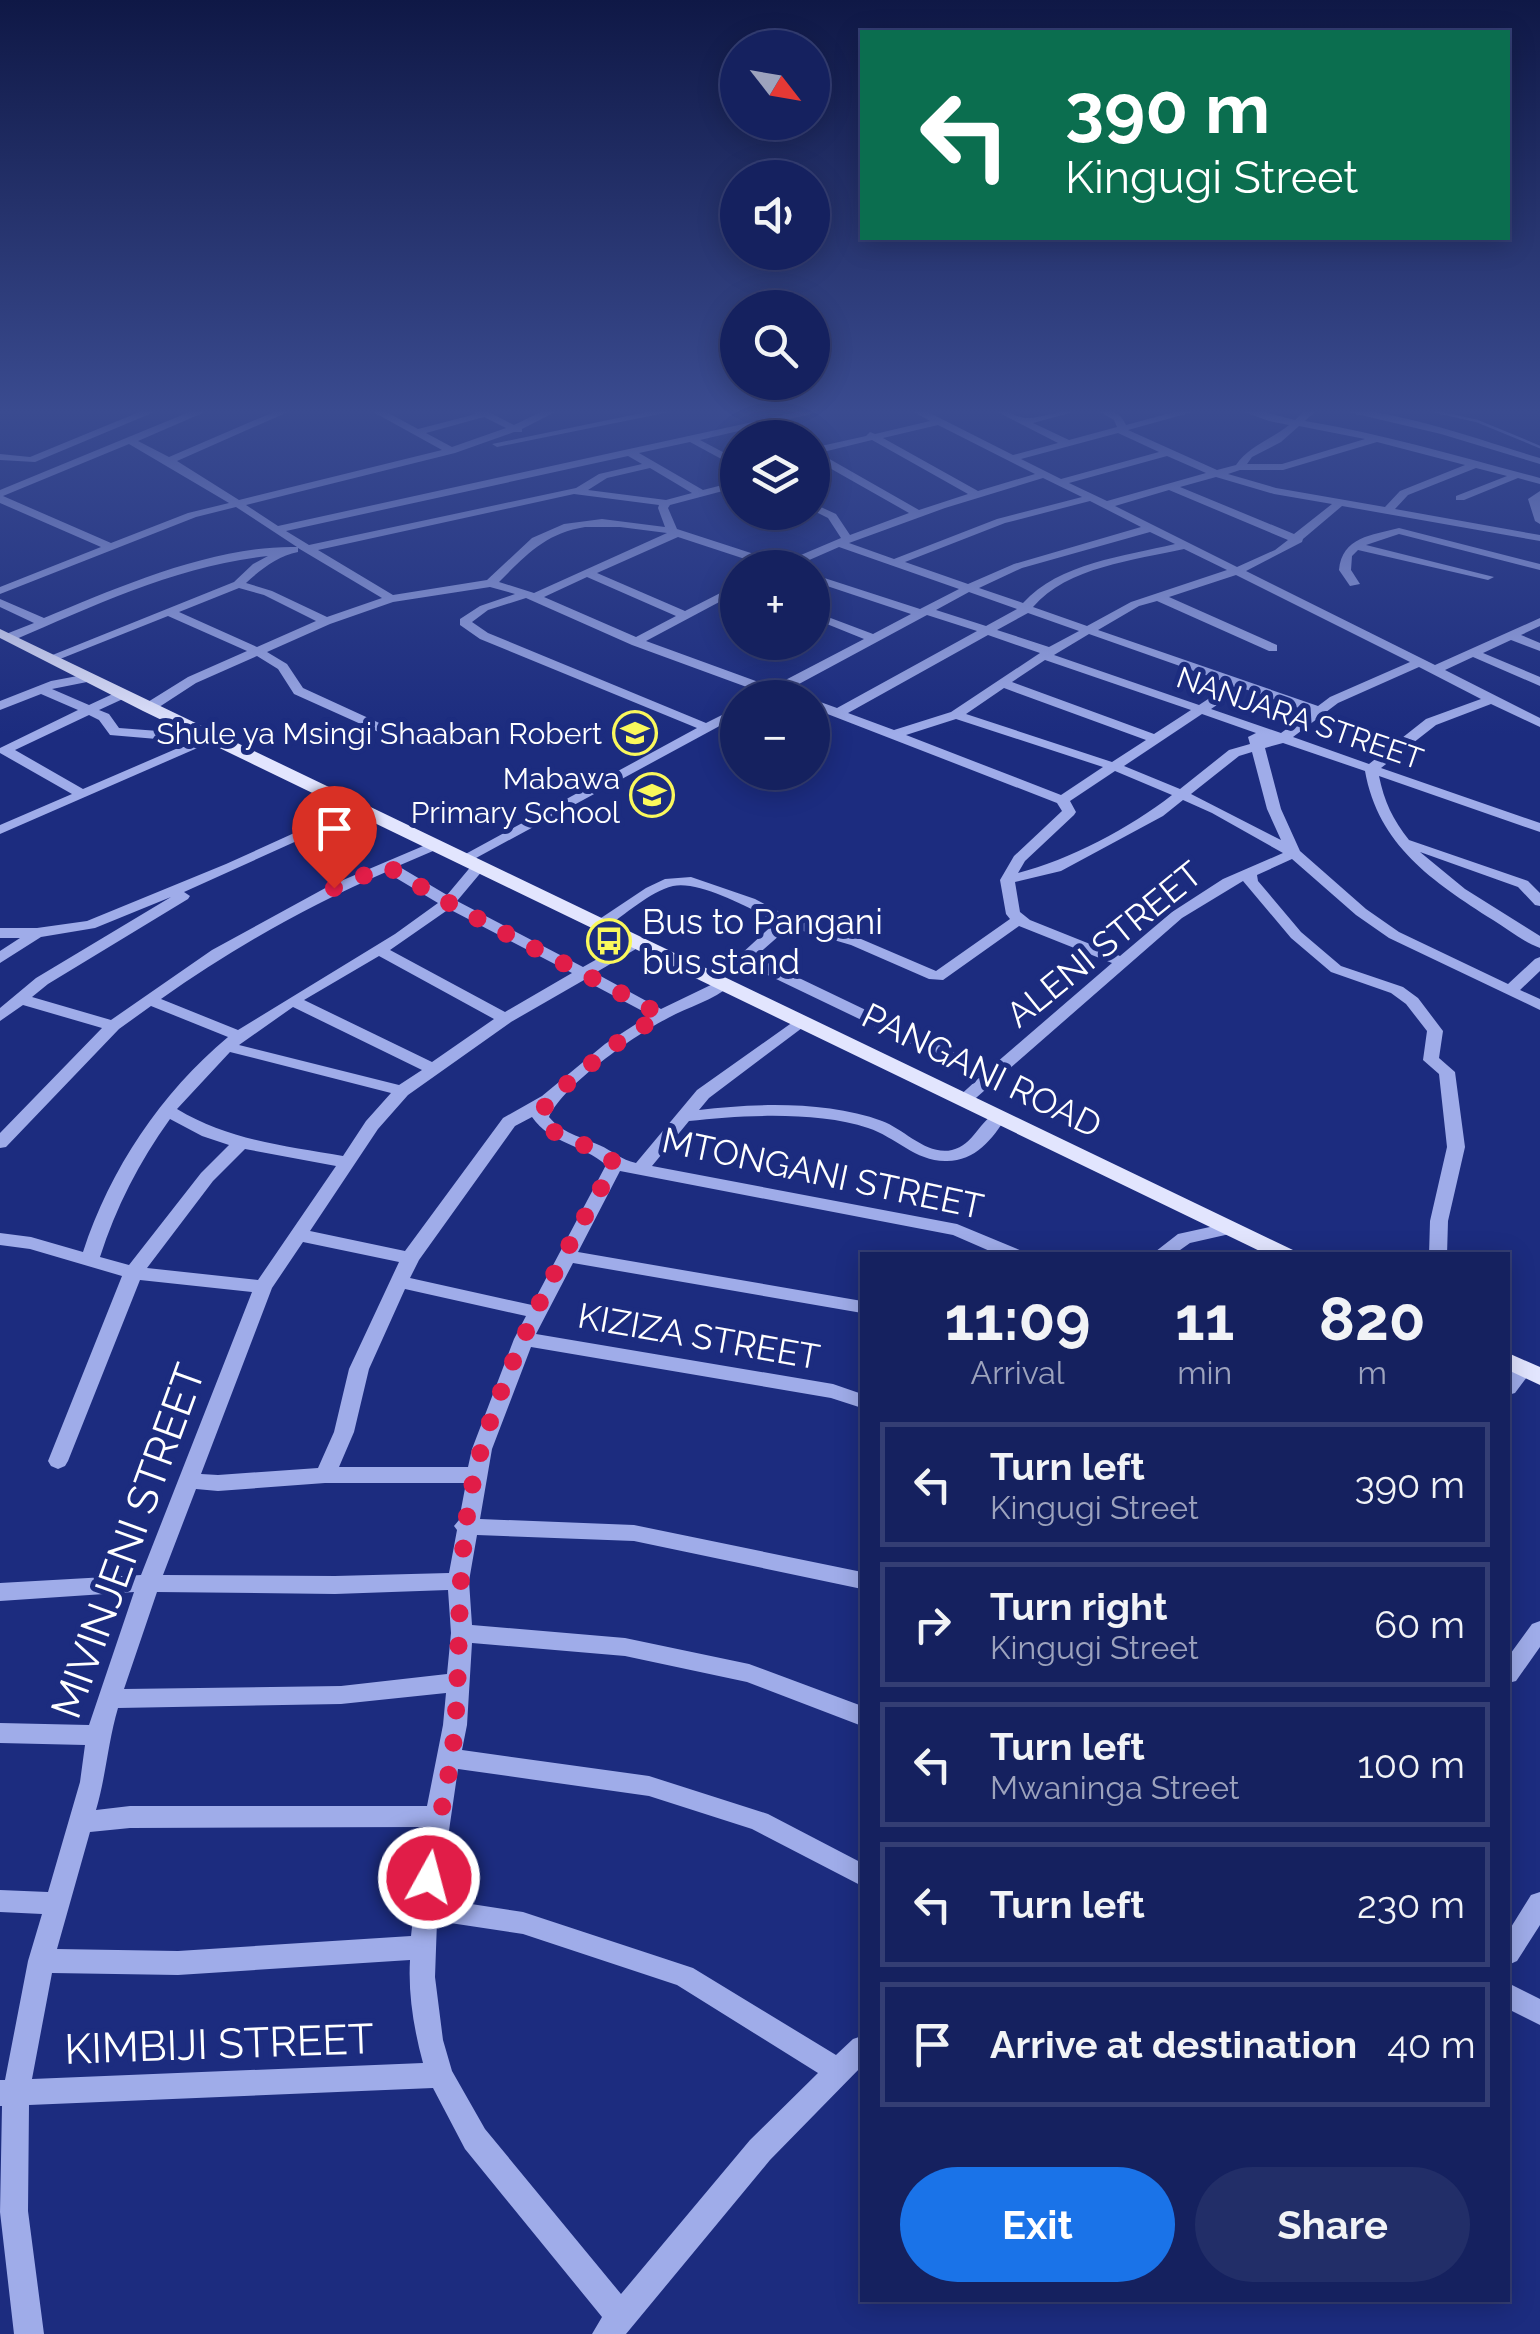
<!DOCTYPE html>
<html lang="en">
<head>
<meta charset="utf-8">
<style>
  :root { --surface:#15215f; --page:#222e68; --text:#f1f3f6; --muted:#9da3bd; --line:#343e74; --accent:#1a73e8 }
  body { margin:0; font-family:Raleway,sans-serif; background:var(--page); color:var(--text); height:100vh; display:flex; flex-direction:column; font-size:38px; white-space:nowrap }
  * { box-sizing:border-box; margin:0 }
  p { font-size:32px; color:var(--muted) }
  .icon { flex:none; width:55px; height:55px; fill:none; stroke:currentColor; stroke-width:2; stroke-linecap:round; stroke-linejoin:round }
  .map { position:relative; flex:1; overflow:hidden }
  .drawer { position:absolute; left:860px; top:1252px; width:650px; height:1050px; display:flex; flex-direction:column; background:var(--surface); border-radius:0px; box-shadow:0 5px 25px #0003,0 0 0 2px var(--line) }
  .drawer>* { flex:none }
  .hud { position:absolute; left:860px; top:30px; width:650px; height:210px; border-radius:0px; box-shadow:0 5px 25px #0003,0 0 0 2px var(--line); background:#0b6e4f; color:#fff; overflow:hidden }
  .needle { width:65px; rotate:121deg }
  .tools { position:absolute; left:720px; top:30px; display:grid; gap:20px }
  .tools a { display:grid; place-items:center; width:110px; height:110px; border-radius:50%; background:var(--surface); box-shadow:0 5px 25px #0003,0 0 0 2px var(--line); font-size:50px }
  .pin { position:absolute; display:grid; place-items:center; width:85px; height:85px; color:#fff; margin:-102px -42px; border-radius:50% 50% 50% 0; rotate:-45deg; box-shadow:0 0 10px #0007 }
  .pin .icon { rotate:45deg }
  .me { position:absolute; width:110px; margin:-55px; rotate:7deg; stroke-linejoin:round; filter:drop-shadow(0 0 8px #0008) }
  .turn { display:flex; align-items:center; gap:35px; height:210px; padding:0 40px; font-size:45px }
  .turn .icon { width:130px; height:130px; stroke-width:2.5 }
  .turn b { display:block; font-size:70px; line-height:85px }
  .eta { display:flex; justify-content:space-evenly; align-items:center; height:170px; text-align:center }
  .eta b { font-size:60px; font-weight:700; line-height:70px }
  .cta { display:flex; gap:20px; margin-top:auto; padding:20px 40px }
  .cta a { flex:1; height:115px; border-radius:60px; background:var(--accent); color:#fff; font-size:40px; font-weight:700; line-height:115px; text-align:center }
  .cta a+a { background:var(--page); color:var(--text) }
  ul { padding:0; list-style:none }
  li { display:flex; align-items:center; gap:30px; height:125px; margin:0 20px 15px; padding:0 20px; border:5px solid var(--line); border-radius:0px }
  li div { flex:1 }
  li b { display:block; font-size:38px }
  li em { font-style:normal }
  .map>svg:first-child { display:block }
</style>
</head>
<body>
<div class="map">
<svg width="1540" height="2334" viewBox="0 0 1540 2334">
  <rect width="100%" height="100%" fill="#1c2c7f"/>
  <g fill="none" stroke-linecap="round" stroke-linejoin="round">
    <path stroke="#92a3eb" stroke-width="2.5" d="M1419,408L1477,421L1540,447"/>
    <path fill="#9face9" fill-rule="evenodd" d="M149,408H164L35,462L0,460V454L30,457Z
      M199,408H214L138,441L169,457L283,408H297L177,461L239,500L442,450L366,408H379L418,429L476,414L467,408H481L514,425L549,408H563L522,429V432H514L455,453L246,505L278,526L816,408H836L700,440L738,460V468L690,442L639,453L703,490L738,481V487L670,505L668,508L677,529L782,563L841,538L828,518L812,510V503L836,514L850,535L909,513L812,458V448L866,436L870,432L875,434L930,421L907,408H920L1013,455L1058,443L990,408C1005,408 1017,419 1030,418C1050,416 1067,408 1088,408L1033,423L1069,440L1117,427L1114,420L1093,408C1108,408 1120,411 1126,425L1189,408H1207L1128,430L1217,470L1236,465C1249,446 1272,439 1289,425L1269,421L1233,408H1249L1295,420L1308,408H1319L1305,421C1385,434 1463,458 1540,478V484L1518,478L1464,500H1456V496L1507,476L1476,468L1408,495L1395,509L1540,535V541L1342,506L1303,539L1302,542L1246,571L1435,665L1540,618V626L1521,635L1540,643V651L1511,640L1483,653L1540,677V686L1473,657L1445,670L1540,718V727L1491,704L1436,725L1381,768L1540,823V832L1379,776C1384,801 1393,820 1409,840L1528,881L1540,893V906L1535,905L1518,887L1420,852L1465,889L1540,936V948C1523,942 1508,929 1493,920C1433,882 1378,845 1365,771L1283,743L1265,748L1281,809L1300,851L1366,909L1399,932L1508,984L1535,959L1540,957V971L1520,990L1540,999V1010L1389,938L1356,915L1292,859L1257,875L1258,881L1301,932L1341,966L1403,987L1418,998L1443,1031L1439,1058L1455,1072L1465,1147L1448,1221L1447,1255H1429L1430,1221L1447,1147L1439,1074L1423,1060L1427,1031L1406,1004L1391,993L1331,972L1291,938L1243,881L1182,918L969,1104L963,1105L955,1100L980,1077L745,964L714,981H702L700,978L702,975L740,955L776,922C752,909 699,880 673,886C649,892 625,915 605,928H595L592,925L595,922L646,888L665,879L691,877L755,899L791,918L861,939L936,971L1010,919L1006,914L1000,880L1014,856L1062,811L1057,803L812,708V699L837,708L977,631L927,615L773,698H758L763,693L632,645L526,598L488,610L472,622L488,633L706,723L738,707V716L465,864L458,860L460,857L697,728L480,639L460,625V619L480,606L515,594L490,587L393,602L330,624L267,652L287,664L303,688L388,727L390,730L383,734L294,694L278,669L257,656L196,683L153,711H143V705L188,677L247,651L168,616L55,661L45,658L234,582L253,564L268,556C179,565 95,605 14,640H6V634L34,623L0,607V599L44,618C119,587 214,545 297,547L236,507L196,517L0,594V587L101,547L0,503V490ZM484,417L506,428L452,447L426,433ZM938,425L1035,474L978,491L883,438ZM1299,426L1365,439L1282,464H1247L1252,457L1281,442ZM1118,433L1159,452L1061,479L1021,459ZM872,440L968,494L919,510L819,453ZM1377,442L1465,465L1400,491L1385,507L1276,488L1228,474L1240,470H1283ZM129,444L229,503L188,513L111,543L3,496ZM628,456L642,464L599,474L576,488L309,545L286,531ZM1167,456L1206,473L1107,501L1069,483ZM650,468L692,493L666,500L588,490L607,478ZM1216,477L1274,494L1332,504L1294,534L1180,487ZM1043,478L1082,497L997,519L894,559L849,543L945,508ZM1169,490L1288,540L1275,550L1237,567L1115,506ZM574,494L659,505L658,508L665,527L602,519L564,524L532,538L487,580L393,595L318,550ZM1090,501L1141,527L1014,564L968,584L905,562L1005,523ZM585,527H620L667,533L534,593L499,582C526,555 546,533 585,527ZM1150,532L1175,544C1125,556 1059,563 1023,603L979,588L1022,568ZM678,537L772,568H791L839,547L959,589L920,609L812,574V581L911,614L873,634L812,611V618L864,639L772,687L646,641L738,592V584L685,611L597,573ZM298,548L382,598L327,617L272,591L246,583C261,569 278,556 298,552ZM1184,549L1227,570L1131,602L1087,626L1033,607C1067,567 1135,560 1184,549ZM1236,575L1410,662L1330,697L1318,706L1098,630L1139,606L1157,601L1269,651H1277V645L1169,597ZM587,577L676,616L636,637L544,597ZM239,588L264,595L316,621L257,647L179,612ZM969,592L1017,609L986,626L936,610ZM1028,613L1079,631L1049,647L997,630ZM1089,634L1231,684L1199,705L1054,655ZM988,635L1040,653L951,712L894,730L848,713ZM1045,660L1191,710L1154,734L1012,682ZM1419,667L1481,699L1426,719L1369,764L1293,737L1338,703ZM1004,688L1146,740L1112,762L966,714ZM1242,688L1310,712L1281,733L1211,709ZM1202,714L1256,733L1248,737L1250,744L1229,750L1180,789L1124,766ZM956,719L1103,767L1061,795L906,735ZM1252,752L1267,809L1281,840L1191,794L1239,756ZM1115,771L1172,795C1130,828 1069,860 1018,873L1025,861L1074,815L1076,812L1070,801ZM1183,800L1212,813L1283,853L1223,879L1172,912L1120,956L1030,920L1020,912L1015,882L1061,871L1163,816ZM1019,926L1112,963L989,1069L755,957L789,927L851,945L929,979L943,980Z
      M666,408H689L497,447L492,444Z
      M1331,408C1394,408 1479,440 1540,458V464L1441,434Z
      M1540,491V524L1535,521L1528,499Z
      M1399,528L1540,564V570L1399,534L1366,545L1494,577L1488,580L1358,550L1352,556L1351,570L1360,584L1350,586L1339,570C1342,537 1372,535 1399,528Z
      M88,674L92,675V681L52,689L89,705L117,692H125V698L99,710L109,714L119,728L211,735L218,739L0,834V825L72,794L0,753V748L78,710L41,694L0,710V701L51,681ZM89,715L99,720L110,735L192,742L83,789L15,750Z
      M356,805L363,809L361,812L184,892L190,896L188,899L48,984L32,997L111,1020L212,950L329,886L435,841L440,842V848L398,866L447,895L473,864H483V870L457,901L583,967L631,940H641L644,943L641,946L595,973L661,1009L717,982L723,980L731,985C714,1000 688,1007 668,1018C635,1035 564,1084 549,1117C562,1133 581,1137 599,1145C613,1151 621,1160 636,1163L697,1090L800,1017L808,1022L806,1025L709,1098L699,1110C756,1103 827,1101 882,1121C904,1129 927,1156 952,1150C974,1145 980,1119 998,1112L1006,1117C993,1139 975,1161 947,1161C916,1162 896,1137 868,1128C817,1111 742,1115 689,1121L652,1166L957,1224L1022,1251L1024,1255H999L953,1235L620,1171L578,1252L862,1301V1313L573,1263L536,1334L833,1384L862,1394V1408L831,1398L531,1347L492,1449L480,1519L634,1525L862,1572V1589L634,1541L477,1535L469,1581L472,1625L625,1638L749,1664L862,1706V1726L747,1682L625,1656L472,1643L467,1725L462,1750L649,1776L768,1814L862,1863V1886L752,1829L649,1796L458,1769L439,1899L523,1912L693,1968L836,2055L853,2039L862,2036V2066L770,2160L626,2334H592L602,2317L465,2149L433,2088L29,2105L28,2211L44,2334H14L0,2212L2,2106H0V2080H5L28,1961L42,1914L0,1912V1890L48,1892L80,1782L85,1745L0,1743V1723L89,1725L134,1592L0,1601V1583L141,1575L252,1292L140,1280L68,1461L65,1466L58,1469L51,1466L48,1461L122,1276L30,1249L0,1245V1233L31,1237L83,1252C110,1169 161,1093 228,1037L151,1006L119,1029L6,1147L0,1148V1133L102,1028L23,1005L0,1021V1008L36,978L171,897L95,928L41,937L0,963V951L20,938H0V928H37L87,921L226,864ZM386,872L438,903L395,934L238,1030L161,999C232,949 307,906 386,872ZM449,909L572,973L505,1012L390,950ZM379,956L494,1019L432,1062L304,1000ZM584,980L650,1015L605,1044L542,1096L503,1118L405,1251L310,1231L378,1129L408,1095L511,1022ZM293,1007L422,1070L399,1085L239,1045ZM230,1052L391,1093L366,1121L343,1156C285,1146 228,1140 177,1109ZM532,1117C551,1144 582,1144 606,1165L532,1305L410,1278L419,1260L515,1126ZM170,1119L202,1136L229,1145L201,1173L129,1265L100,1257C116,1207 139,1162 170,1119ZM245,1149L336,1166L258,1280L147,1268L213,1181ZM303,1242L399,1262L349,1369L334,1432L318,1468L218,1475L201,1474L272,1288ZM405,1289L526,1316L514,1339L472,1449L468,1467H339L354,1432L369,1369ZM325,1483H466L459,1520L454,1526L457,1530L449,1573L335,1576L163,1575L196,1489L218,1491ZM448,1590L451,1633L447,1674L341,1686L124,1689L157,1592L335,1594ZM446,1693L443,1725L427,1806H130L96,1810C106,1776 108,1742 118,1708L341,1704ZM423,1827L411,1936L178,1951L57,1949L90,1832L130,1828ZM437,1921L523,1934L677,1985L818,2073L750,2140L621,2294L485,2129L452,2071L443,2040L435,1977ZM410,1960C408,1994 414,2030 423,2063L32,2079L52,1973L178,1975Z
      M1228,1223L1237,1229L1234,1233L1190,1243L1173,1255H1151L1178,1234Z
      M1523,1362L1530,1364L1533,1369L1515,1393L1508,1395C1508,1380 1507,1367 1523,1362Z
      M1540,1621V1647L1516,1681L1508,1683V1657L1532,1624Z
      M1540,1892V1925L1517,1961L1508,1965V1932L1531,1895Z
      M1508,1983L1540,1999V2025L1508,2009Z"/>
    <path fill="#e2e5fe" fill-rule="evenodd" d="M0,629L1293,1250L1297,1255H1268L143,711L0,638Z
      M1508,1353L1540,1367V1385L1508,1370Z"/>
  </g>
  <linearGradient id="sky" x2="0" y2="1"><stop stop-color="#0f1846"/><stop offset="0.56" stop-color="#3a4b90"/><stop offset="1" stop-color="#3a4b90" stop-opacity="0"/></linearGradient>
  <rect width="1540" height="735" fill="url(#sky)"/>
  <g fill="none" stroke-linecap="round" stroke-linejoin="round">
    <path stroke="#e11d48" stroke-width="18" stroke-dasharray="0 32.4" d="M334,888L387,866C475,922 570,964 661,1015L611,1047L548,1100L540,1117C558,1146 595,1140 615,1164C563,1253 512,1348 482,1447C454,1539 462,1633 455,1727C451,1777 436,1827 429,1878"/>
  </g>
  <defs>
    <g id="school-ring" transform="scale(2.25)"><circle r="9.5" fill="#1c2c7f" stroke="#faf85c" stroke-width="1.5"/><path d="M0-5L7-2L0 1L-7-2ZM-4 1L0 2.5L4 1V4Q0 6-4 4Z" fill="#faf85c"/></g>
    <g id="bus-ring" transform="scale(2.25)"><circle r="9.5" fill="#1c2c7f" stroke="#faf85c" stroke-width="1.5"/><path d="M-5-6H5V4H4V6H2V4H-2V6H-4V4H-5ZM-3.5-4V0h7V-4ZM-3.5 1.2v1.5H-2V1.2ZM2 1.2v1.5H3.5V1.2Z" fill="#faf85c"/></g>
  </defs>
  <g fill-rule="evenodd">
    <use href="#school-ring" x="635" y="733"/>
    <use href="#school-ring" x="652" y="795"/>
    <use href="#bus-ring" x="609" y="941"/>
  </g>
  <g text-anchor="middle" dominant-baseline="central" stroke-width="10" stroke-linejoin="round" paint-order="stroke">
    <g font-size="30" fill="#fff" stroke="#1c2c7f">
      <text transform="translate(1300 718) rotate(19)">NANJARA STREET</text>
    </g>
    <g font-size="30" fill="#fff" stroke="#1c2c7f" text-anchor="end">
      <text x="602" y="733">Shule ya Msingi Shaaban Robert</text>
      <text x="620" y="778">Mabawa<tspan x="620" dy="34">Primary School</tspan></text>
    </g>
    <g font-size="35" fill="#fff" stroke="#1c2c7f" text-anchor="start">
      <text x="642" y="921">Bus to Pangani<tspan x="642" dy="40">bus stand</tspan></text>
    </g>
    <g font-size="35" fill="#fff" stroke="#1c2c7f">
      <text transform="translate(1104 944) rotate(-39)">ALENI STREET</text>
      <text transform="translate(982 1070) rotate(26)">PANGANI ROAD</text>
      <text transform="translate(823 1173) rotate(12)">MTONGANI STREET</text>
      <text transform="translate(699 1336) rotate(10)">KIZIZA STREET</text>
    </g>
    <g font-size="42" fill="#fff" stroke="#1c2c7f">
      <text transform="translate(128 1541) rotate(-70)">MIVINJENI STREET</text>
      <text transform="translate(219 2044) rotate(-2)">KIMBIJI STREET</text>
    </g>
  </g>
</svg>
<div class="tools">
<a><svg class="needle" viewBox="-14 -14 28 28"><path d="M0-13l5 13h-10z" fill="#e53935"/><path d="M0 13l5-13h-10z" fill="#9da3bd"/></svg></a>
<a><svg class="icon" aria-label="sound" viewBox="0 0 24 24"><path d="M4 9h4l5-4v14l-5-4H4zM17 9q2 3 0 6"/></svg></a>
<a><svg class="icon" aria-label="search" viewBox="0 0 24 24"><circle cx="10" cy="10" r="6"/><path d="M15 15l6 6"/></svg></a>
<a><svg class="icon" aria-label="layers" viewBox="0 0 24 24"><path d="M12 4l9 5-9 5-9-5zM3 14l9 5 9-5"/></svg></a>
<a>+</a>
<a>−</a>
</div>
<div class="pin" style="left:334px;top:888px;background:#d93025"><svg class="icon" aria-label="arrive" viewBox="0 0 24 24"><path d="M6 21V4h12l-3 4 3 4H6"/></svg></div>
<svg class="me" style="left:429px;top:1878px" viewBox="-20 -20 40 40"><circle r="17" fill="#e11d48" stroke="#fff" stroke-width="3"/><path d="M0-11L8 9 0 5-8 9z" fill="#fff"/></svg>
<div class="hud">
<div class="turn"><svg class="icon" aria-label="left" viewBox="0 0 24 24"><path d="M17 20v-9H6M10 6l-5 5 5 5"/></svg><div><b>390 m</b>Kingugi Street</div></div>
</div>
<section class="drawer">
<div class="eta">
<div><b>11:09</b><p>Arrival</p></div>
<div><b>11</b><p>min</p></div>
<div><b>820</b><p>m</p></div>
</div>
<ul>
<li><svg class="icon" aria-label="left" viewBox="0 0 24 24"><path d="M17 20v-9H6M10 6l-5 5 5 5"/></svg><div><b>Turn left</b><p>Kingugi Street</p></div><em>390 m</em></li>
<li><svg class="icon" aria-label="right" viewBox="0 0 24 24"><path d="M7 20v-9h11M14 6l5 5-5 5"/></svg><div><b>Turn right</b><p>Kingugi Street</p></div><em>60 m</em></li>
<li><svg class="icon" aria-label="left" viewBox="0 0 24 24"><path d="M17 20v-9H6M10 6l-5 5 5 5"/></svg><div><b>Turn left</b><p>Mwaninga Street</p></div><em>100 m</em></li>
<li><svg class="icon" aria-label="left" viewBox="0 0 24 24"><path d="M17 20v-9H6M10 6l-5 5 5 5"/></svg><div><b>Turn left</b></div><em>230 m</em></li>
<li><svg class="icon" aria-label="arrive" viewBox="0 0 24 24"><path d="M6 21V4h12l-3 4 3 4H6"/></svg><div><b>Arrive at destination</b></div><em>40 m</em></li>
</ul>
<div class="cta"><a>Exit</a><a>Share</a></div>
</section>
</div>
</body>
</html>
